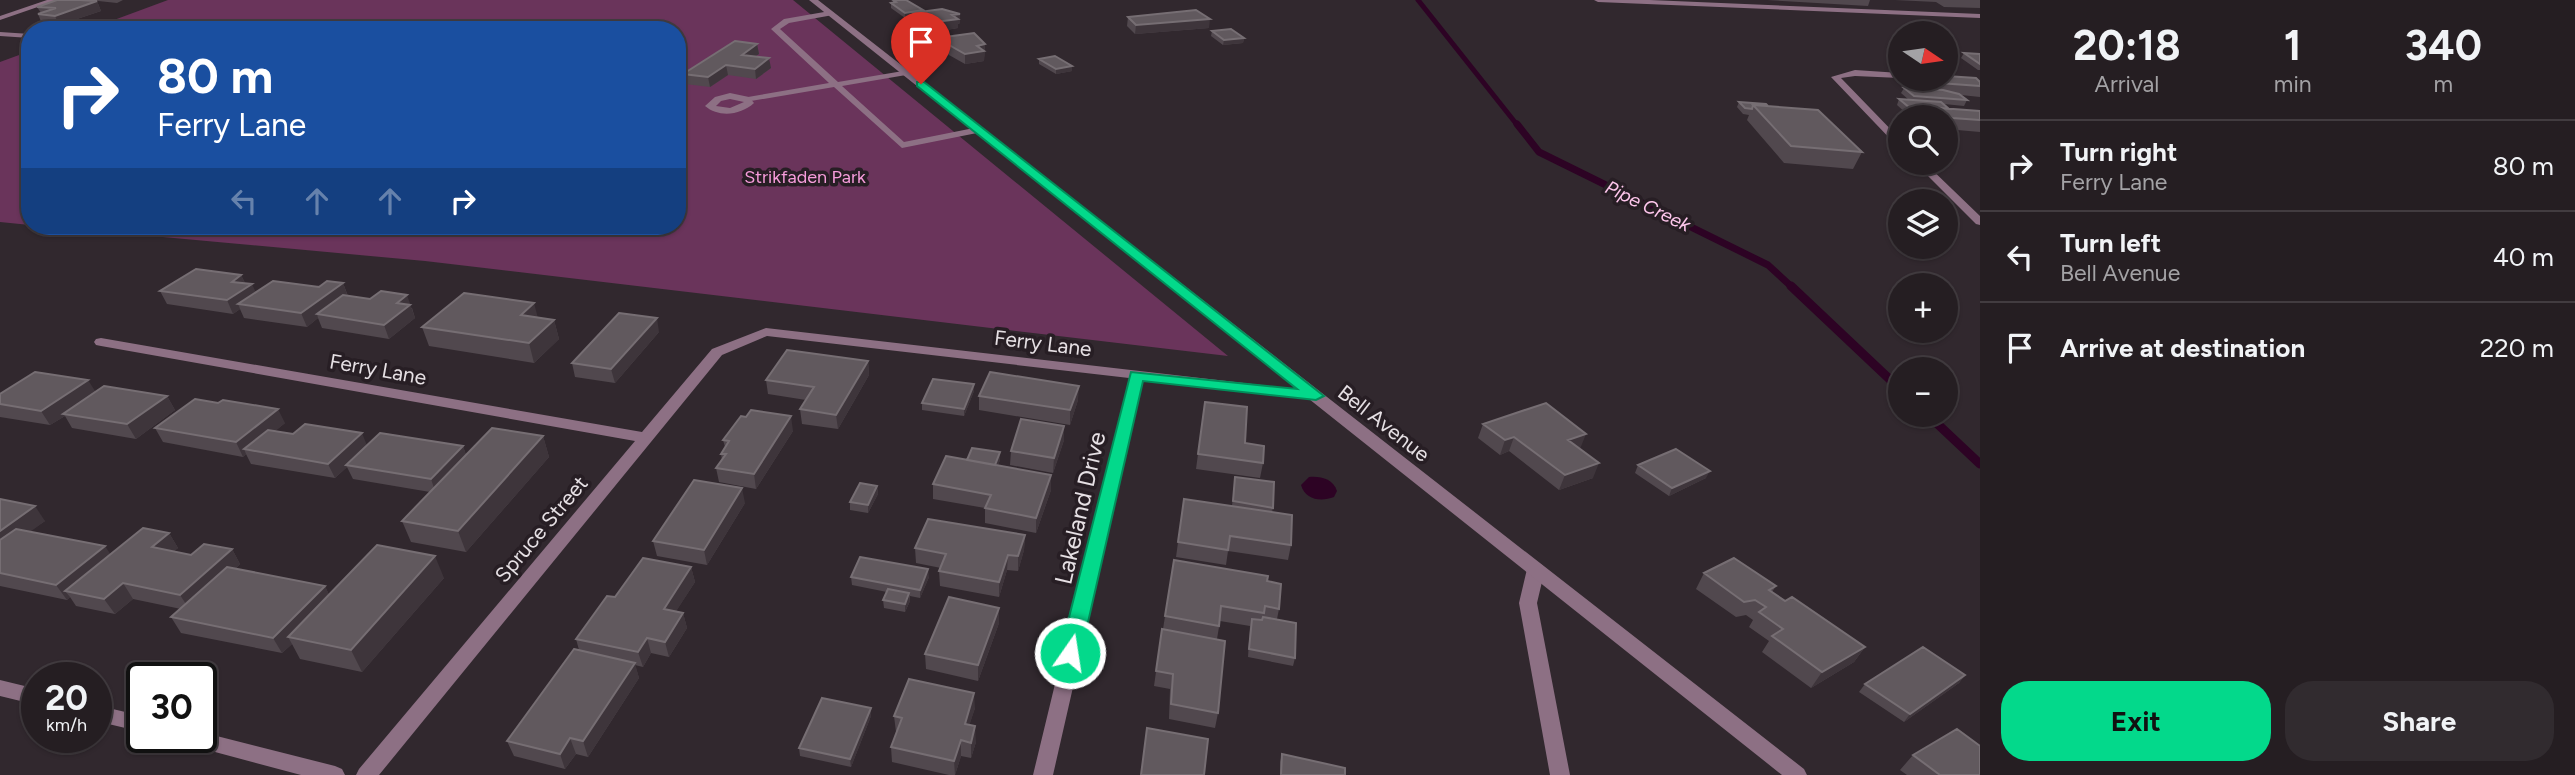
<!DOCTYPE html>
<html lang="en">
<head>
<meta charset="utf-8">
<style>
  :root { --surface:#251e22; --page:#312b2f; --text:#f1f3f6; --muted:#a3a2a5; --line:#423c40; --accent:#03d98b }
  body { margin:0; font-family:Figtree,sans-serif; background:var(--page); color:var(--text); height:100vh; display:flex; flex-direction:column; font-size:26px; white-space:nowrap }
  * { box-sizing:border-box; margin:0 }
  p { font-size:23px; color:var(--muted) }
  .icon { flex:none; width:38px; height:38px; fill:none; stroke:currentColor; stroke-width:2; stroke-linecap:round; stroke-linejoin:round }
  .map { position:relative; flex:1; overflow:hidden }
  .side { display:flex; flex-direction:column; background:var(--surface); width:595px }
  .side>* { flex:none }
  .banner { position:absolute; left:21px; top:21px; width:665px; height:214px; border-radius:28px; box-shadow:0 2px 5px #0004,0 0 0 2px var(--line); background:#1a4fa0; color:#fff; overflow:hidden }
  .needle { width:46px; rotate:103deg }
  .buttons { position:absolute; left:1888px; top:21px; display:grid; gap:14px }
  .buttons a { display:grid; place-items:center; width:70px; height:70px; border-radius:50%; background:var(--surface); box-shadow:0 2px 5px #0004,0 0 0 2px var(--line); font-size:35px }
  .speed { position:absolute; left:21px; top:662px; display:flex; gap:14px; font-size:35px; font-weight:700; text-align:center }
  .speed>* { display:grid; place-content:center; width:91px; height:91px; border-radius:50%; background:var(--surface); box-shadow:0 2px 5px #0004,0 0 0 2px var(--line); line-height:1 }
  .speed small { font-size:18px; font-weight:400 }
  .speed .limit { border:4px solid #111; border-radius:10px; background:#fff; color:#111 }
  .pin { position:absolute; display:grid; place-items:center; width:60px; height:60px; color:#fff; margin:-72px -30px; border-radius:50% 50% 50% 0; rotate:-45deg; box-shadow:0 0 7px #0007 }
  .pin .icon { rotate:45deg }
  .me { position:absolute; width:77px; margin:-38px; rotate:13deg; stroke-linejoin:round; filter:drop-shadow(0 0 5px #0008) }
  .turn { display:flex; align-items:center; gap:24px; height:147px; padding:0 21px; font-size:32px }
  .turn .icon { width:91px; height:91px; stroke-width:2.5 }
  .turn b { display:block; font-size:49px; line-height:60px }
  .lanes { display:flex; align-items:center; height:66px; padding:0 21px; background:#0003; justify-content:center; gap:35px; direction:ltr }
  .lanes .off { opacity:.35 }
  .eta { display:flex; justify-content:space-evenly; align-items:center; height:119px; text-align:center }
  .eta b { font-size:42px; font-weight:700; line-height:49px }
  .cta { display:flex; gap:14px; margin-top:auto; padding:14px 21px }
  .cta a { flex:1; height:80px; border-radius:28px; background:var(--accent); color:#111; font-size:28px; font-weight:700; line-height:80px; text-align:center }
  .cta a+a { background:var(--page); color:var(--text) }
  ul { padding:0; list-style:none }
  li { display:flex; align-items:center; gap:21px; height:91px; padding:0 21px; border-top:2px solid var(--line) }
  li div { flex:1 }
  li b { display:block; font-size:26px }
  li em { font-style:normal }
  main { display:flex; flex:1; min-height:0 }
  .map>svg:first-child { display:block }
</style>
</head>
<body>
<main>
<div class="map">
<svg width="1980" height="775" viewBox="0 0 1980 775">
  <rect width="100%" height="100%" fill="#31282e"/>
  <path fill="#6a345b" d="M168,0H793L1228,356L425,261L42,226H677V30H87Z
    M30,51V225L0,222V62Z"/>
  <path fill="#2d0324" d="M1309,477C1321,476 1333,479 1337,491L1334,497C1321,502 1305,500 1301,485Z"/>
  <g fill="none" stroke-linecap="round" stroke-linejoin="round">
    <path stroke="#2d0324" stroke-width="5" d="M1418,0L1518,126"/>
    <path stroke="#2d0324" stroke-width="7" d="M1517,124L1539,152L1768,265L1793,288"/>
    <path stroke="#2d0324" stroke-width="9" d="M1791,286L1900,389
      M1928,415L1980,464"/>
    <path fill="#8d7084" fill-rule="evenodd" d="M1594,0H1650L1980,14V18L1598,2Z
      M830,11L834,13L833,15L789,23L780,29L838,82L909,70L910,72L906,75L842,86L904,142L979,127L982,128V132L902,148L834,87L745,102V98L748,97L829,83L771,29L784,19Z
      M1536,563L1542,565L1545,569L1537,603L1570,775H1550L1519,603L1527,569L1530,565Z"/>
    <path fill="#8d7084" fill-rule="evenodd" d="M47,0H58L0,20V16Z
      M809,0H818L1804,769L1807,775H1782L1309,399L1143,380L1053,775H1033L1129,378L767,336L722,355L379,775H356L359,769L635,441L101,346L96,345L94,342L96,339L101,338L642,432L712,349L766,328L1297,389Z
      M0,32L30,34V38L0,36Z
      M1855,70L1900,73V78L1855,76L1841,78L1900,139V147L1897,146L1831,77Z
      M730,93L749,97L754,103C741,115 719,118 705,106L715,97ZM730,99L744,102L730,108L716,106L721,101Z
      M1915,163H1925L1980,216V225L1976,224Z
      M0,680L37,689V705L0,696Z
      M96,705L142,716V732L96,721Z
      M201,732L335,766L342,769L345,775H301L189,745L182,743L179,737H201Z"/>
  </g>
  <path fill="#51484e" d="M89,0H123L117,3Z
    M893,0L923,10L924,12L960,23L958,24V28L929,33L914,23L913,17L905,18L891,8V3H893Z
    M1767,0H1870L1868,6Z
    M1895,0H1980V8L1944,7L1936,2Z
    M97,1L101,11L59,25L42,24L38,14L41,13L37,7Z
    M1128,17L1209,28L1135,34L1127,26Z
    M1212,31L1244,38L1243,43L1223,45L1211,36Z
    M931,39L985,44L984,61L965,64L949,55L941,56L931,49Z
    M757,44L759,54L755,56L771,68L756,79L728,75L710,87L685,84L683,74Z
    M1964,53L1980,54V70H1978L1961,58Z
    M1039,59L1072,66V71L1056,74L1039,64Z
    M1913,79H1946L1980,82V97L1961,95L1967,100L1964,106L1944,104L1949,109L1980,111V132L1946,129V117H1935L1936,116L1907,114L1897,105L1899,99L1909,100L1901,93L1904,88H1915L1911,85Z
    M1739,102L1768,106L1862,152L1853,169L1784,163L1747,120L1749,115L1743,114L1737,107Z
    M241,275L245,283L255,293L343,283L348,296L412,308L415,318L389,339L322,328L318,318L307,327L244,318L240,309L233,314L167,304L160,291Z
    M538,317L554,320L559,339L534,363L429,346L422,327Z
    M659,332L615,383L575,377L572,363Z
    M868,361L869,375L838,429L802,424L800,409L806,400L768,394L766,380Z
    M974,391L964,416L922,410V403Z
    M96,392L167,396L175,410L136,439L72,428L65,416L50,425L0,417V394Z
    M979,396L1078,400L1070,425L979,410Z
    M1205,402L1263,463L1260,478L1196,469Z
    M746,417L793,431L756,489L719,482L716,468L722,460L721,454L725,447L723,440Z
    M285,423L275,431L367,445L463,446L466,455L543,436L549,457L466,552L411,542L402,521L430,492L353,479L347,467L335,478L251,464L246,454L243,457L163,442L155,428Z
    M1483,424L1580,449L1593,478L1559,490L1509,451L1500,455L1478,438Z
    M1064,440L1053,473L1010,465L1011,451Z
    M1000,452V460L998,465L1051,475V490L1036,533L985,523V508L933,499V484Z
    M1638,465L1706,478L1669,496L1635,473Z
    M1235,477L1273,508L1272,512L1291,545L1288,560L1228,551L1226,565L1176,557L1184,499L1232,506Z
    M877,486L878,494L868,513L850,510V502Z
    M0,499L45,521L30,531L111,554L169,533L178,548L174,551L191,555L232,549L240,564L235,569L325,586L329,595L444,578L362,672L300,659L292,644L282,653L181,633L171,617L181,609L133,599L115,614L76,606L70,597L67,600L0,586Z
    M745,503L707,565L657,556L653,541Z
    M1025,535L1024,550L1018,571L1007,570L999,597L940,586L939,571L941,568L916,563L915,548Z
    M1174,560L1267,581L1279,609L1277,619L1295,658L1293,666L1248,657L1250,626L1220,621L1217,639L1218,713L1215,728L1169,719L1170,689L1154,686L1162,629H1163Z
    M691,567L695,582L676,611L683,613L687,628L669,657L651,653L643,667L635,665L639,678L588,757L576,754L565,769L514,756L507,741L579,650L576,639L615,597Z
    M1704,573L1776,586L1772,592L1865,647L1854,662L1811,688L1762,652L1769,641L1749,627L1753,620L1746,615L1736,617L1696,589Z
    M851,577H929L920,598L910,596V601L905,612L884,608L883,600L887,592L852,585Z
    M999,623L978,681L926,669L925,654Z
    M1965,675L1959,683L1904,722L1859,692L1865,684Z
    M975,708L969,725L976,742L971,758L961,756L955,775H949L892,762L891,747L897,732H896L894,716Z
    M871,716L851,767L800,756L799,748Z
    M1282,754L1345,775H1280V762Z
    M1913,755L1980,775H1907L1900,770Z"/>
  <path fill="#3e353b" d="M97,1L101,11L59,25L55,16Z
    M923,10L924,15L913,13V17L905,18V13Z
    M960,14V23L958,24V28L929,33L928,23L952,15Z
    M1210,19L1209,28L1135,34L1136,25Z
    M1244,38L1243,43L1223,45L1224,40Z
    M757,44L759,54L743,65L742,55Z
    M985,44L984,61L965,64V54L977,46Z
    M949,45V55L941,56L940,46Z
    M769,58L771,68L756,79L755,69Z
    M726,65L728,75L710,87L708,77Z
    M1072,66V71L1056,74V69Z
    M241,275L247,287L252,284L258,297L238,304L240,309L233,314L227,300L232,282Z
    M343,283L348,297L317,314L318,318L307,327L301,313Z
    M407,295L415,318L389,339L384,325L397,303Z
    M534,303L539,322L521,315Z
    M657,318L659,332L615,383L611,369Z
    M554,320L559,339L534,363L529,343Z
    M868,361L869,375L838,429L836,415Z
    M88,380L97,394L63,414L65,416L50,425L41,411Z
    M974,384V391L964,416V409Z
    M1079,386L1078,400L1070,425V410Z
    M167,396L175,410L136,439L127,424Z
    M278,409L285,423L251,451L244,449L246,454L243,457L236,442Z
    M791,416L793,431L756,489L754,474Z
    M1064,426V440L1053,473L1054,458Z
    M362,433L368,448L346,465L347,467L335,478L328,464Z
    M1586,434L1580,449L1568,440Z
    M543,436L549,457L466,552L458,531Z
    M1514,437L1509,451L1500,455L1505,440Z
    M463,446L468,461L436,494L431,479Z
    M1000,452V460L995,473V466Z
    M1599,463L1593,478L1559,490L1565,475Z
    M1710,471L1706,478L1669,496L1672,488Z
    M1051,475V490L1036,533V518Z
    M877,486L878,494L868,513V505Z
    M742,488L745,503L707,565L704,550Z
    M35,506L45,521L0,554V531Z
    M169,533L178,548L161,562L152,547Z
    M1025,535L1024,550L1018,571V556Z
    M105,546L115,561L65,591L70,597L67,600L56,585Z
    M232,549L240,564L190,610L180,595Z
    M1008,555L1007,570L999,597V582Z
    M435,556L444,578L362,672L351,650Z
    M691,567L695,582L668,624L664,609Z
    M928,569L929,577L920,598V590Z
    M123,583L133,599L115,614L104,599Z
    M325,586L332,601L288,637L292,644L282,653L273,638Z
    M909,593L910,601L905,612V604Z
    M999,608V623L978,681V665Z
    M683,613L687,628L669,657L665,642Z
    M647,638L651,653L643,667L638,652Z
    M1865,647L1854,662L1811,688L1822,672Z
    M635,663L639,678L588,757L583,741Z
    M1965,675L1959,683L1904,722L1910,714Z
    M974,693L975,708L965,739V724Z
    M871,708V716L851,767L850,759Z
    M975,726L976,742L971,758V743Z
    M570,738L576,754L565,769L560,754Z
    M961,740V756L955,775L954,761Z"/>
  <path fill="#61595e" stroke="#766e73" stroke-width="2" d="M57,0H80L97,1L55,16L38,14L56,8L37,7Z
    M893,0H906L923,10L905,13L891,3L896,2Z
    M942,9L960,14L952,15L958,19L928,23L913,13Z
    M1196,10L1210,19L1136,25L1128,17Z
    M1231,29L1244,38L1224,40L1212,31Z
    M974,33L985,44L977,46L984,51L965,54L949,45L940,46L931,39Z
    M735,41L757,44L742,55L769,58L755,69L726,65L708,77L683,74Z
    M1964,53L1980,54V64Z
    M1055,56L1072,66L1056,69L1039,59Z
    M1946,76L1976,78L1980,82V86L1925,82L1922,79H1946Z
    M1904,88L1943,90L1959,94L1967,100L1914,96Z
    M1899,99L1941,102L1949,109L1940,108L1939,110L1910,108Z
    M1739,102L1766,104L1768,106L1753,105L1752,109L1745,108Z
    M1753,105L1818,110L1862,152L1791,146Z
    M1940,108L1980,111V120L1952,118Z
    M196,269L241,275L232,282L252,284L227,300L160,291Z
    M273,281L319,287L327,281L343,283L301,313L238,304Z
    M381,291L407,295L397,303L410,305L384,325L317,314L343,295L370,299Z
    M464,293L534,303L521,315L554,320L529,343L422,327Z
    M619,313L657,318L611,369L572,363Z
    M787,350L868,361L836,415L800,409L814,387L766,380Z
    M35,372L88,380L41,411L0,404V394Z
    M990,372L1079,386L1070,410L979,396Z
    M933,379L974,384L964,409L922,403Z
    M104,386L167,396L127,424L63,414Z
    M195,399L218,403L223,400L278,409L236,442L155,428Z
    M1205,402L1247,407L1245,443L1264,446L1263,463L1198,454Z
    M1546,403L1586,434L1568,440L1599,463L1565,475L1514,437L1505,440L1483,424Z
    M751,410L791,416L754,474L716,468L726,454H721L729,441L723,440L741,416L746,417Z
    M1021,419L1064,426L1054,458L1011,451Z
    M305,424L362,433L328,464L244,449L268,430L293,434Z
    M492,428L543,436L458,531L402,521Z
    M380,433L463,446L431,479L346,465Z
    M972,448L1000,452L995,465L967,460Z
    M1676,449L1710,471L1672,488L1638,465Z
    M946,456L1051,475L1036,518L985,508L991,495L933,484Z
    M1235,477L1274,482L1273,508L1233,501Z
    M694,480L742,488L704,550L653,541Z
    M860,483L877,486L868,505L850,502Z
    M0,499L35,506L0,531Z
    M1184,499L1292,515L1291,545L1230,536L1228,550L1178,542Z
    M928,519L1025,535L1018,556L1008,555L999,582L939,571L946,554L915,548Z
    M143,528L169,533L152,547L191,555L204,544L232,549L180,595L123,583L104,599L65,591Z
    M16,529L105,546L56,585L0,573V540Z
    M377,545L435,556L351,650L288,637Z
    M860,557L928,569L920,590L851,577Z
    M643,558L691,567L664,609L683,613L665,642L647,638L638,652L576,639L607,596L615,597Z
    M1734,558L1776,586L1769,590L1785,601L1792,597L1865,647L1822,672L1772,636L1783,629L1759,612L1766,607L1755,600L1744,602L1704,573Z
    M1174,560L1268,576L1267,581L1281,584L1279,609L1265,606L1264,613L1221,606L1219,626L1165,616Z
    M227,567L325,586L273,638L171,617Z
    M888,589L909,593L905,604L883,600Z
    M949,597L999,608L978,665L925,654Z
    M1263,617L1296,623L1295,658L1249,649L1252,619L1262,620Z
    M1162,629L1225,641L1218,713L1171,704L1173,674L1156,671Z
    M1923,647L1965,675L1910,714L1865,684Z
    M574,649L635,663L583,741L570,738L560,754L507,741Z
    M909,679L974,693L965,724L975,726L971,743L961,740L954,761L891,747L902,718L894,716Z
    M822,698L871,708L850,759L799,748Z
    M1147,728L1208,739L1204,775H1141Z
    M1957,729L1980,746V775H1940L1913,755Z
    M1282,754L1345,768V775H1281Z"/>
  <path fill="#03d98b" stroke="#028d5a" stroke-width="2" d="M917,82H924L1324,396L1316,400L1143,381L1081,653L1078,659H1063L1060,653L1131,372L1297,389L917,86Z"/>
  <g text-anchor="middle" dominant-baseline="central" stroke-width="7" stroke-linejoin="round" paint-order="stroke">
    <g font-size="18" fill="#f69cdb" stroke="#271e24">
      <text x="805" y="177">Strikfaden Park</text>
    </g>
    <g font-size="19" font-style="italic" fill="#fec6ec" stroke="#271e24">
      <text transform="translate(1648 206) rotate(26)">Pipe Creek</text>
    </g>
    <g font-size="21" fill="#e6e0e4" stroke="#271e24">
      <text transform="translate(1043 343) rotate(7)">Ferry Lane</text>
      <text transform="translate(378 369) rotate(10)">Ferry Lane</text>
      <text transform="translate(1384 423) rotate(38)">Bell Avenue</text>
      <text transform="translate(541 529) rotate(-50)">Spruce Street</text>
    </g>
    <g font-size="24" fill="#e6e0e4" stroke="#271e24">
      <text transform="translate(1080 508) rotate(-77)">Lakeland Drive</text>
    </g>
  </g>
</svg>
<div class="buttons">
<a><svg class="needle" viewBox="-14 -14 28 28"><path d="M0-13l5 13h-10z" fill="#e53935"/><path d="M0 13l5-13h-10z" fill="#a3a2a5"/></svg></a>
<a><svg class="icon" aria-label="search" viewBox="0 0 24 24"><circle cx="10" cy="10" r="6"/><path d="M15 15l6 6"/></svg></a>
<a><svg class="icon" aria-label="layers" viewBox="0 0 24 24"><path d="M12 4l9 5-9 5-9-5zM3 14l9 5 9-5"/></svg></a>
<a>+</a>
<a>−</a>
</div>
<div class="speed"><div>20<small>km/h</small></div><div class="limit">30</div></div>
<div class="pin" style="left:921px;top:84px;background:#d93025"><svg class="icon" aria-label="arrive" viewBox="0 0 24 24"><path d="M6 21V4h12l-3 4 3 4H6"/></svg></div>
<svg class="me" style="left:1070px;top:653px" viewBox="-20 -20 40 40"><circle r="17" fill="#03d98b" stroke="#fff" stroke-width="3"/><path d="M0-11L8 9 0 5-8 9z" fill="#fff"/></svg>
<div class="banner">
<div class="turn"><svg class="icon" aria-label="right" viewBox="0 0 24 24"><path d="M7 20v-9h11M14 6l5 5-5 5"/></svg><div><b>80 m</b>Ferry Lane</div></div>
<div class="lanes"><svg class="icon off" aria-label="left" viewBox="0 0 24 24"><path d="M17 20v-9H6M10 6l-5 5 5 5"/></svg><svg class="icon off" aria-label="ahead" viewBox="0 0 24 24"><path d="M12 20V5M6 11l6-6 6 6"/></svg><svg class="icon off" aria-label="ahead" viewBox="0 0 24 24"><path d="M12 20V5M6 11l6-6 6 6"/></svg><svg class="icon" aria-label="right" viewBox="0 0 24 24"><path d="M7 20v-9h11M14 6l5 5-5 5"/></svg></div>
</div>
</div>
<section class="side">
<div class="eta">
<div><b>20:18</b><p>Arrival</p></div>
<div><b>1</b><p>min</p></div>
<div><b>340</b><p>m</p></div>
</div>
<ul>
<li><svg class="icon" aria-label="right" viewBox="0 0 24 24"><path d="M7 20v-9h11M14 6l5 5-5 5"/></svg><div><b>Turn right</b><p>Ferry Lane</p></div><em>80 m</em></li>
<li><svg class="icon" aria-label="left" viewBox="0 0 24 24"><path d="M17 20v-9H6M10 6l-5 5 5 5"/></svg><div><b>Turn left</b><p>Bell Avenue</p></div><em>40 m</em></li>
<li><svg class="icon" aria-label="arrive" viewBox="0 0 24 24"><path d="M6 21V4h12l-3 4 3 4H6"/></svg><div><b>Arrive at destination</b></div><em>220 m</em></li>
</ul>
<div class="cta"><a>Exit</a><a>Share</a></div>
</section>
</main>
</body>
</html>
